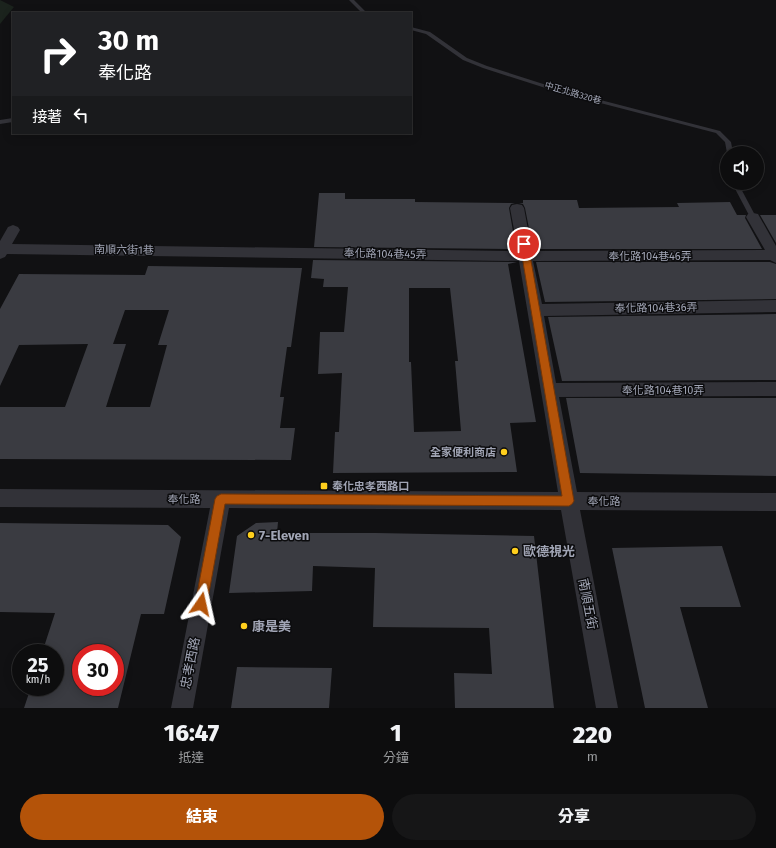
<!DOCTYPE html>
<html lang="zh-TW">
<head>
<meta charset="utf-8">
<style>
  :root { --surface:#0d0d0e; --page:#161617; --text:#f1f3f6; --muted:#9a9c9e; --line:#2d2d2e; --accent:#b45309 }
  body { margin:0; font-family:"Fira Sans","Noto Sans TC",sans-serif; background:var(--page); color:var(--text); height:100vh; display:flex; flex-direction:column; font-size:15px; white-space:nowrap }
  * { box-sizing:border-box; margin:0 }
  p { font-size:13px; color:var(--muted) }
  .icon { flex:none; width:22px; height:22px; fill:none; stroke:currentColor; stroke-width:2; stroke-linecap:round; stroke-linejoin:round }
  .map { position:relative; height:708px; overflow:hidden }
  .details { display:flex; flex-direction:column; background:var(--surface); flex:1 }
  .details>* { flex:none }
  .top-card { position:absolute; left:12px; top:12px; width:400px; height:122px; border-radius:0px; box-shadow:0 2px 10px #0003,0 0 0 1px var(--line); background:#202124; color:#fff; overflow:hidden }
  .fabs { position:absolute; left:720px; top:146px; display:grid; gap:8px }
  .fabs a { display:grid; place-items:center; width:44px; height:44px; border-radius:50%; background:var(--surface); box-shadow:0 2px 10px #0003,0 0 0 1px var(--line); font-size:20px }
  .speed { position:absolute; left:12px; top:644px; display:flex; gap:8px; font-size:20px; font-weight:700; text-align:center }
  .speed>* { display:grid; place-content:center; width:52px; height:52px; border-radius:50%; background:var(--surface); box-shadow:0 2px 10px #0003,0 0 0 1px var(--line); line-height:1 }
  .speed small { font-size:10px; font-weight:400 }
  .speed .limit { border:6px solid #d22; background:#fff; color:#111 }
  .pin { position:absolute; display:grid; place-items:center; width:34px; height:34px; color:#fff; margin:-17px; border:2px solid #fff; border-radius:50%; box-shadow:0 1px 4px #0007 }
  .me { position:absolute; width:44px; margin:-22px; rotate:11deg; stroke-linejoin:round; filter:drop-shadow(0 0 3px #0008) }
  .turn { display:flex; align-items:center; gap:14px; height:84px; padding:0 20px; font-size:18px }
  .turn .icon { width:52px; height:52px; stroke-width:2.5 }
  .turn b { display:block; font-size:28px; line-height:34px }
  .then { display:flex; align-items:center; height:38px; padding:0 20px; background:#0003; gap:8px; font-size:15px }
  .eta { display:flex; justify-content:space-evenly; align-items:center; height:68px; text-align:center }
  .eta b { font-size:24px; font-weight:800; line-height:28px }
  .button { display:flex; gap:8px; margin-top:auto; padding:8px 20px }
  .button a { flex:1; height:46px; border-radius:24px; background:var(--accent); color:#fff; font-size:16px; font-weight:800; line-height:46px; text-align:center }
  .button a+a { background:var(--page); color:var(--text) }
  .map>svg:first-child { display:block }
</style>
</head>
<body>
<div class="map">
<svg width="776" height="708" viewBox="0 0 776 708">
  <rect width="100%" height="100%" fill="#111113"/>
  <path fill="#1b231d" d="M0,0L14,7L0,24Z"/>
  <path fill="#3a3b41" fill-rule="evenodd" d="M319,193H345V199H415V202L515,203L511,204L509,208L516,249L314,247Z
    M523,200H577L579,208L679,207L677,203L730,202L737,215H746L745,218L762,249H533L525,208L523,204L519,203H523Z
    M760,215H776V243Z
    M313,260L517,262L508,264L536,422L510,423L517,472L333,473L335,432H339L342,373L318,374L320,332H344L348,287H323L324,279L311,278ZM409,288H450L458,361H455L461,431L414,432L411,362H409Z
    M536,262H770L776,264V299L545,302Z
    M148,266L302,268L291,347H287L280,397H284L280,428H295L291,460L0,459V407H65L88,344L19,345L0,386V309L19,274L145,275ZM125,310H169L158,345H167L150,407H106L126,344H113Z
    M776,314V380L562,381L548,317Z
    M566,398H776V476L580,473Z
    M278,522L277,533H376L534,536L554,708H455L454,673L492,674L489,628L373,627L375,568L313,566L312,591L229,593L237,536L256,523Z
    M0,523L168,525L181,537L164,614H141L118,708H24L31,687H55V653H42L55,613L0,612ZM81,653H115V687H81Z
    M722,546L741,607H680L708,708H645L612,548Z
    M237,667L332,668L329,708H231Z"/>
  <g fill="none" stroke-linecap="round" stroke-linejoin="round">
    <path fill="#323238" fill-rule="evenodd" d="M349,0H354L367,13H362Z
      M411,27L430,32L467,58L487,66L562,90L720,131L731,142L733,153H727L725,142L716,133L558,92L483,68L463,60L426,34L411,30Z
      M13,118V122L0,124V120Z
      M732,183H738L756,217L755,219H751Z"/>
    <path fill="#323238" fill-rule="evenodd" d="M517,204L522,205L524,208L532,251L765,250L746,217L748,214L753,213L758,214L776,246V263L770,260L533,261L542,304L776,300V312L544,316L556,383L776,382V396L559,397L577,492L776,493V511L580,510L618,708H596L561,510L229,508L193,708H171L210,508L0,507V489L558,492L519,261L7,254L5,257L0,259V241L8,227L13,225L18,227L20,230L12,244L518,251L510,208L512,205Z"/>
  </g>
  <path fill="#b45309" stroke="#753606" d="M524,241L528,244L574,501L572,504L569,506L225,504L207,604L205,608L201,610L197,608L195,604L215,499L217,496L221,494L562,496L520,244Z"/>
  <g fill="#ffcf1d" stroke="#0c0c0e" stroke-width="1.5">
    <circle cx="504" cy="452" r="4"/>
    <rect x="320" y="482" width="8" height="8" rx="2"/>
    <circle cx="251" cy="535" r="4"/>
    <circle cx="515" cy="551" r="4"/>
    <circle cx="244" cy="626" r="4"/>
  </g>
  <g text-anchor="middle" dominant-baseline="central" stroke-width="3" stroke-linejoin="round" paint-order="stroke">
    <g font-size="9" fill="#a1a5b5" stroke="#0c0c0e">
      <text transform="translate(573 93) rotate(16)">中正北路320巷</text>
    </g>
    <g font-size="11" fill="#a1a5b5" stroke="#0c0c0e">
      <text transform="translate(124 250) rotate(1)">南順六街1巷</text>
      <text transform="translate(385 254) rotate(1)">奉化路104巷45弄</text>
      <text x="650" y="256">奉化路104巷46弄</text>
      <text transform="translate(656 308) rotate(-1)">奉化路104巷36弄</text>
      <text x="663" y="390">奉化路104巷10弄</text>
      <text x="184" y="499">奉化路</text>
      <text x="604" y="501">奉化路</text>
    </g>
    <g font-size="11" font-weight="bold" fill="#a1a5b5" stroke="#0c0c0e" text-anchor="end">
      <text x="496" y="452">全家便利商店</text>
      <text x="332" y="486" text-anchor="start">奉化忠孝西路口</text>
    </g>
    <g font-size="13" font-weight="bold" fill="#a1a5b5" stroke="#0c0c0e" text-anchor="start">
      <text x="259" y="535">7-Eleven</text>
      <text x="523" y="551">歐德視光</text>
      <text x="252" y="626">康是美</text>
    </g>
    <g font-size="13" fill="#a1a5b5" stroke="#0c0c0e">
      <text transform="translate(588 604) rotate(79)">南順五街</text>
      <text transform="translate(190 663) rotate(-79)">忠孝西路</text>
    </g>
  </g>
</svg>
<div class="fabs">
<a><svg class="icon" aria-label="sound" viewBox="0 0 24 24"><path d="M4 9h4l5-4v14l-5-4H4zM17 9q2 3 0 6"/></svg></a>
</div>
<div class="speed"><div>25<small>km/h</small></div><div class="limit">30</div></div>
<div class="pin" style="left:524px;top:244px;background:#d93025"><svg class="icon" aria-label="arrive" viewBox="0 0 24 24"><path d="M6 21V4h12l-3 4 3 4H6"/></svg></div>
<svg class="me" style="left:201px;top:604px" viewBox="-20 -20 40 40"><path d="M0-17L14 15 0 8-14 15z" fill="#b45309" stroke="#fff" stroke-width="4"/></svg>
<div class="top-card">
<div class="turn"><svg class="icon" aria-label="right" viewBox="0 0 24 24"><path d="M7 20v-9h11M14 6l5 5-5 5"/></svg><div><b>30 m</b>奉化路</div></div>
<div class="then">接著<svg class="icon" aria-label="left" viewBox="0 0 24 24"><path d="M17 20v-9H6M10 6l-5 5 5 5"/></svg></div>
</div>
</div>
<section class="details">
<div class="eta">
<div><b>16:47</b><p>抵達</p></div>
<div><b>1</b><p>分鐘</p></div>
<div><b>220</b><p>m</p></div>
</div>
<div class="button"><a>結束</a><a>分享</a></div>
</section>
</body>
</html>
